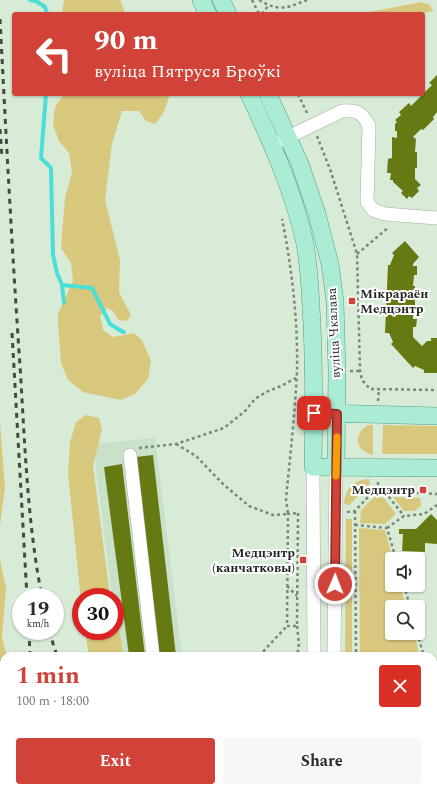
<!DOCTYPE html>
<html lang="en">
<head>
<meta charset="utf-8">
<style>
  :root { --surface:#fff; --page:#f7f7f7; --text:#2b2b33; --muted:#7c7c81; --accent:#d14338 }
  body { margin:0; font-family:Spectral,serif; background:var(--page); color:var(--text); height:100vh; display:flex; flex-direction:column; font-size:15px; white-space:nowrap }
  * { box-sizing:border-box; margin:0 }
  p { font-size:13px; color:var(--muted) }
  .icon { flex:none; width:22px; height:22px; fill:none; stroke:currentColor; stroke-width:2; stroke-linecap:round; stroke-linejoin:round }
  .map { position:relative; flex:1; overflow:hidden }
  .side { position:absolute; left:0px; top:652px; width:437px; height:140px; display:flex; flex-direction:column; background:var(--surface); border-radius:12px 12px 0 0; box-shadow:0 1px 3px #0004 }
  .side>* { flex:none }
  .guide { position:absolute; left:12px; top:12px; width:413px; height:84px; border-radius:4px; box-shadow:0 1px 3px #0004; background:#d14338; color:#fff; overflow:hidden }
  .fabs { position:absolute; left:385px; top:552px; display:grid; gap:8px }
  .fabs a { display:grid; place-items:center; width:40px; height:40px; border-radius:4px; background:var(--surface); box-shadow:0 1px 3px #0004; font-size:20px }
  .speed { position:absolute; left:12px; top:588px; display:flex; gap:8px; font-size:20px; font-weight:700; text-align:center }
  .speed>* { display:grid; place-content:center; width:52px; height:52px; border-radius:50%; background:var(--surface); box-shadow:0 1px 3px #0004; line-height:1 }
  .speed small { font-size:10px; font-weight:400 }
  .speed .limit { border:6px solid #d22; background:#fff; color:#111 }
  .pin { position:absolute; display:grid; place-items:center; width:34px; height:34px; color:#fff; margin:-17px; border-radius:8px; box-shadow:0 2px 6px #0006 }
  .me { position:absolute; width:44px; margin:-22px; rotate:1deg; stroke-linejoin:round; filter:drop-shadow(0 0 3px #0008) }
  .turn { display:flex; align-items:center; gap:14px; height:84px; padding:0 16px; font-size:18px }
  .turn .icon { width:52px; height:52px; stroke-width:2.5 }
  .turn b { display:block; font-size:28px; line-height:34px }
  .round { display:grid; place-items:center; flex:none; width:42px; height:42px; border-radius:4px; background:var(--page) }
  .headline { display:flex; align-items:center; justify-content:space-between; height:68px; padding:0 16px }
  h1 { font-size:24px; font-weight:700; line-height:30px; color:var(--accent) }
  .action { display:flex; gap:8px; margin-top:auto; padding:8px 16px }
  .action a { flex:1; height:46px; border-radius:4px; background:var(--accent); color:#fff; font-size:16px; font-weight:700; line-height:46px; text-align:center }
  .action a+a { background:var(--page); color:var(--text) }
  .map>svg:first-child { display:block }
</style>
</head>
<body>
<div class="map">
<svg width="437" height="792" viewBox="0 0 437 792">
  <rect width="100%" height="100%" fill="#d8ebd7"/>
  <path fill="#c9e1c8" d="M155,438L182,656H120L115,618V597H112L93,444Z
    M132,788H232L236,792H137Z"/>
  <path fill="#d8c87d" d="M64,0H120L126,14H62Z
    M421,2L430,5L433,11L420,14H359Z
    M64,94H170L164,112L155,124L146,121L139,111H122L112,144L105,200L120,260L119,292L131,315L127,321L118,320L113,311L107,308L100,316L103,330L113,337L134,333L142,340L151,361L148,379L135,394L120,400L83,392L68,380L61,363L58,324V314L73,281L71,263L61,248L65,197L72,173L69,153L59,141L53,125L55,107Z
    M86,415L99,418L102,430L93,465L110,597H81V601L68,473L70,442L76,422Z
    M0,422L5,488L0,525Z
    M368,425H373V455C370,454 366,453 364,451C353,443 358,431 368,425Z
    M383,425L437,426V454H382Z
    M369,479L370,484L349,505L344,504C346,488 353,480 369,479Z
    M374,497L384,498L396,514L385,524L360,523L361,510Z
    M393,497L420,498L421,506L414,511H404Z
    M346,519H352V656H345Z
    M359,528L385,530L393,559L392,585H400L406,607H392V633H414L420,656H360Z
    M0,559L6,588L2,638L7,656H4V788H23V792H0Z
    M115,620L121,638L123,656H89L85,631H115Z
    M340,788H411V792H340Z"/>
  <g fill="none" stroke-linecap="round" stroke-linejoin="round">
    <path stroke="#4bdfd7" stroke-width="4" d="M30,0L36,1L45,7L47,14
      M46,94L41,158L51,168L53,255L57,273L62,285L92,288L110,324L123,332H124
      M62,285L64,303"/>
  </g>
  <path fill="#667a13" d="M437,75V112L433,117L434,119L423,130L421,129L413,137L416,139L415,152H417V168H415V179L421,185L417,188L419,191L412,198L409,196L407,199L401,193L403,191L393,182V180H390L391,173H387L388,159L392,158V137L397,138V131H395V124L397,122L395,120L401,115L399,112L409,103L411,106L432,85L429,83Z
    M405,241L419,257L413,264V266H417V275H414L413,286H415V313H413V319H417L416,327H413V337L422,346L427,341H431V338H437V373H424V370L415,366L413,368L391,344L393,342L389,333H385L388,265H390L394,255L392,253Z
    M153,455L176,656H159L136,457Z
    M122,464L145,656H129L104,467Z
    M431,514L437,520V544L425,543V552L402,551L403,534H399V529H416Z
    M148,788H174L179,792H153Z
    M211,788H229L234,792H215Z
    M274,788H283V792H274Z"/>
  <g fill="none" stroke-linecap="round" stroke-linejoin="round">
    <g stroke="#9fb19e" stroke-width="14">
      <path id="minor" d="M280,141L342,111C357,110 362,112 369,126L367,202L373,210L385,214L437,218
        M130,455L153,656
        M313,467L314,656
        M334,656L336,467
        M433,730L437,737
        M187,788L194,792
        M315,788V792
        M333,792V788"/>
    </g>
    <g stroke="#559f82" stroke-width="18">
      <path id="major" d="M201,0L208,14
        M221,0L228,14
        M249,94C271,141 292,188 304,239C310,267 310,295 312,324C314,371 314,419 313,467L437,468
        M268,94L300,164L317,214L330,264L335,302L337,371L336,467
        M327,413L437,416"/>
    </g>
    <path stroke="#7a877a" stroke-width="2.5" stroke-dasharray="3 3" stroke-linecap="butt" d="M252,0L259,14
      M259,0C279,12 287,8 307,0
      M262,14L268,6
      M298,94L308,115
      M317,136L331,172L357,254L360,371L362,380L370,389L437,390
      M357,254L389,227
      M350,371H360
      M378,401L379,390
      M176,444L196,456L223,484L249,506L273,515L288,514L286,499C290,457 295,414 297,371C298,321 292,268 282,219
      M139,448L176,444L224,428L245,411L255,399L266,392L281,386L296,378
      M378,482V491L437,494
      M385,492L404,516
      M355,511L356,656
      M347,512L355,511L368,497L378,491
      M298,513L297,626H287L288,514Z
      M355,525L387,528L396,559
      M387,528L404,516L424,514L437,505
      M287,560L297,553
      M404,585L410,607
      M287,586L297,596
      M297,626L299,644L297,656
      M417,633L424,656
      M259,656L287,626
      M0,687L4,683
      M433,688L437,702
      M433,706L437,707
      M45,788L46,792
      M299,788L300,792"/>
    <use href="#minor" stroke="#fff" stroke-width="13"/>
    <use href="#major" stroke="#aaedd4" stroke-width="17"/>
    <path stroke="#424b42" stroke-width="3" stroke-dasharray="5 5" stroke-linecap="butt" d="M0,19C6,135 12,250 20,366C25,443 27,521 42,597
      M0,129L2,158
      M12,333L27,597
      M29,631L30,656
      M49,631L57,656
      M38,788V792
      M116,788L119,792"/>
  </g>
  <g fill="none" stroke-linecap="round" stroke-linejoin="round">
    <g stroke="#882c24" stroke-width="10">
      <path id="route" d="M314,413L337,414L335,584"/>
    </g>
    <use href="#route" stroke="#d14338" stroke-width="7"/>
    <path stroke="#f59e0b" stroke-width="7" d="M336,476L337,437"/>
  </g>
  <g fill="#d14338" stroke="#fff" stroke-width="1.5">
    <rect x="348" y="297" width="8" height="8" rx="2"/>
    <rect x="419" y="486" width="8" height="8" rx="2"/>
    <rect x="299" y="556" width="8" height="8" rx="2"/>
  </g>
  <g text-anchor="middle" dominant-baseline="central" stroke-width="4" stroke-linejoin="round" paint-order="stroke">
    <g font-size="13" font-weight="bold" fill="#1e251e" stroke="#fff" text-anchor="end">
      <text x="360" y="294" text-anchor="start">Мікрараён<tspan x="360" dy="15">Медцэнтр</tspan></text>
      <text x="415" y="490">Медцэнтр</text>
      <text x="295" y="553">Медцэнтр<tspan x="295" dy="15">(канчатковы)</tspan></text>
    </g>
    <g font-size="13" fill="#1e251e" stroke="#fff">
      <text transform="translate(334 333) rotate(-93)">вуліца Чкалава</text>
    </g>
  </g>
</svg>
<div class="fabs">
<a><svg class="icon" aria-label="sound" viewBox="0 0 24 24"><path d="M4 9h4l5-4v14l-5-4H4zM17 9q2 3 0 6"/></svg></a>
<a><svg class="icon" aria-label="search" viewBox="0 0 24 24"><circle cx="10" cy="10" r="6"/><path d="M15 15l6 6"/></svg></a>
</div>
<div class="speed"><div>19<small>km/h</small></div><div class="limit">30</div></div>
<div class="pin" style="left:314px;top:413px;background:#d93025"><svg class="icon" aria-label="arrive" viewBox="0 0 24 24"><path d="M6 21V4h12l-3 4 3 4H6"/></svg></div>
<svg class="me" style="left:335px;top:584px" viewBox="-20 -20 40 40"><circle r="17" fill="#d14338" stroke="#fff" stroke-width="3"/><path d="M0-11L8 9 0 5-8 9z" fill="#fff"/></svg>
<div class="guide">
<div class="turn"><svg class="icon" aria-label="left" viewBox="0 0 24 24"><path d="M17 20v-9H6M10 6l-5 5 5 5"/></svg><div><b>90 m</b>вуліца Пятруся Броўкі</div></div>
</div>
<section class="side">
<div class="headline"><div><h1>1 min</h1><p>100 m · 18:00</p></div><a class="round" style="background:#d93025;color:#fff"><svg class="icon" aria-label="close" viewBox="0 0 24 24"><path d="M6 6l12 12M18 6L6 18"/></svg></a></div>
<div class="action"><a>Exit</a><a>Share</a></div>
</section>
</div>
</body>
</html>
